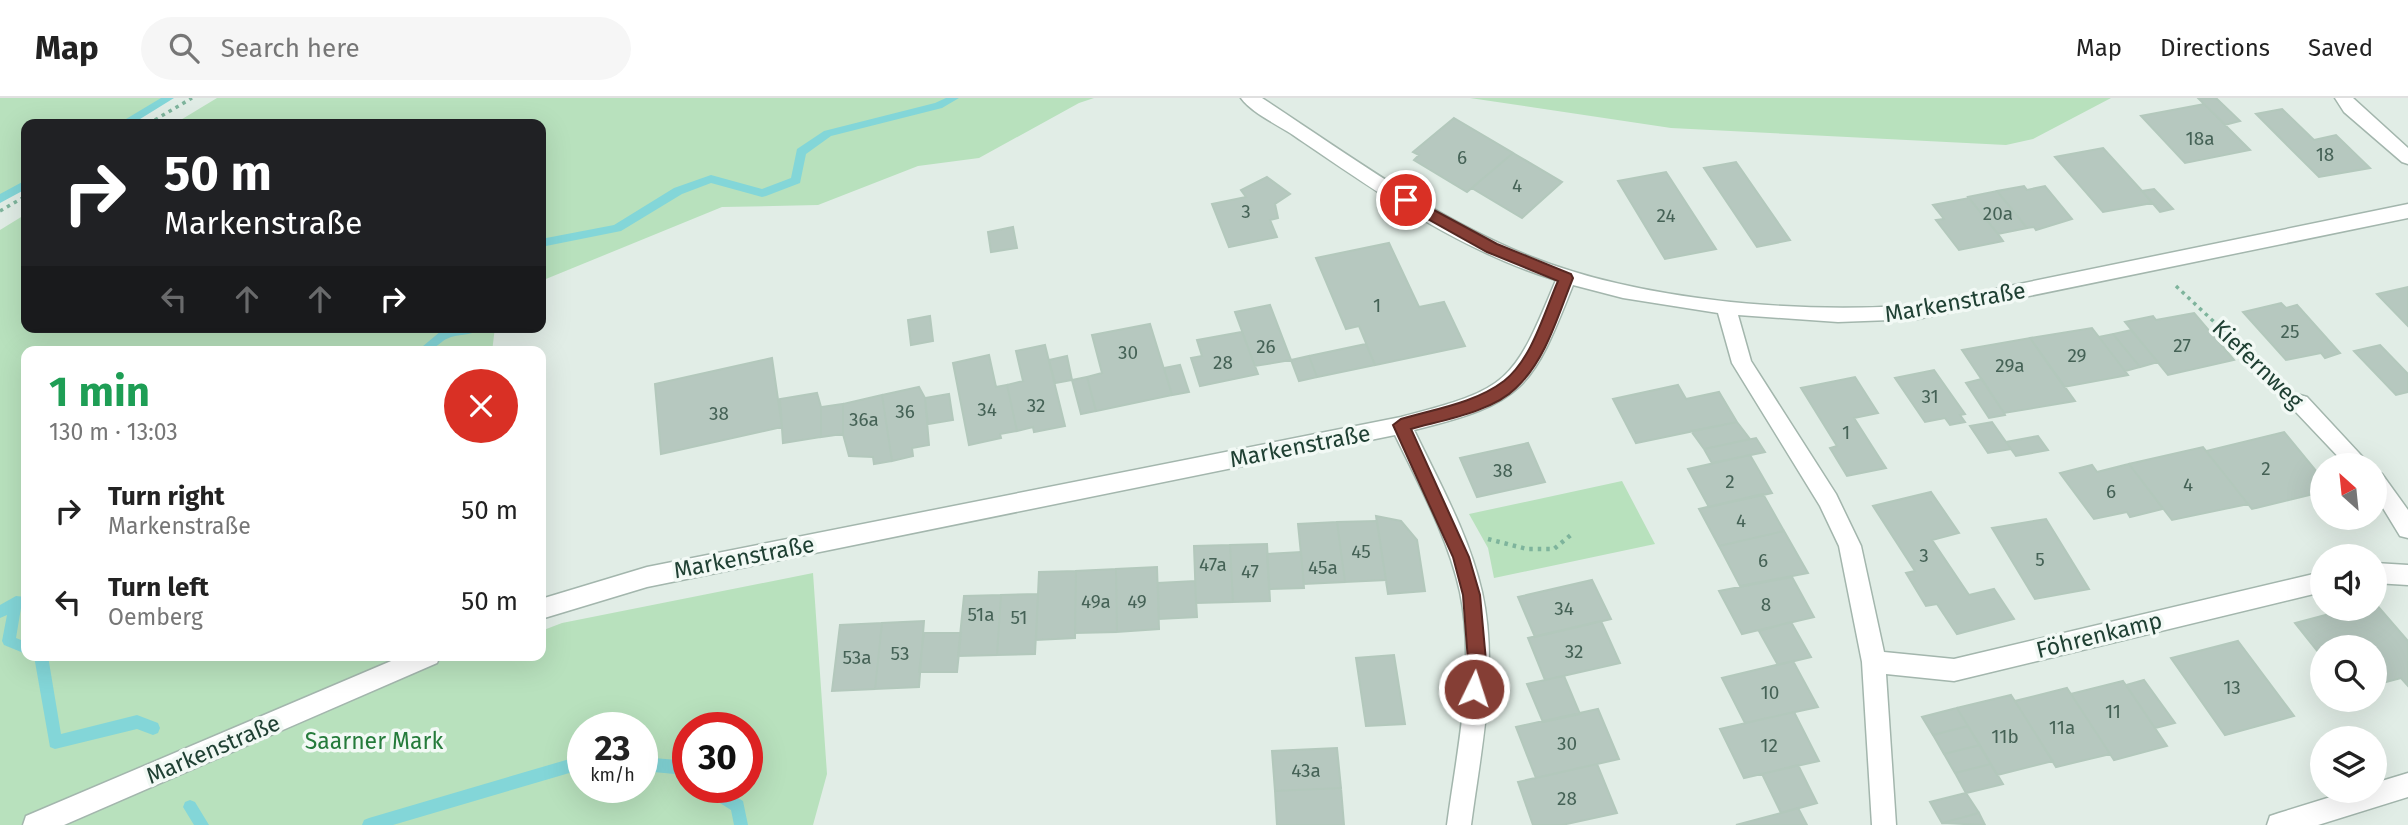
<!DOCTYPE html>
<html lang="en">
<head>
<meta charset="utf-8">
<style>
  :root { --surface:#fff; --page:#f6f6f6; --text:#222; --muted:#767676; --line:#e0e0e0 }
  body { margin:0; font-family:"Fira Sans",sans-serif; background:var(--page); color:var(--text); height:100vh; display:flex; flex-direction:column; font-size:26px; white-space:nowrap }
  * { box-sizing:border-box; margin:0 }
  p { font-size:23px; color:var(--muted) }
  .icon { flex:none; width:38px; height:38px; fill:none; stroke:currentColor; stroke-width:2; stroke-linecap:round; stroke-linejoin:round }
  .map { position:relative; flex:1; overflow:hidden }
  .side { position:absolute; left:21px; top:248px; width:525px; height:315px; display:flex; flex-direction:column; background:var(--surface); border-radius:14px; box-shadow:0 7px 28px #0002 }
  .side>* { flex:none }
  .top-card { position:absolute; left:21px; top:21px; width:525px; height:214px; border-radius:14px; box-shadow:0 7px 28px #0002; background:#202124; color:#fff; overflow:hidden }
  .needle { width:46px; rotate:333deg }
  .tools { position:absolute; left:2310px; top:355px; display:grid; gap:14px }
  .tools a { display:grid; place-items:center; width:77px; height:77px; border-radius:50%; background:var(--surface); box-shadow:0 7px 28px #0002; font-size:35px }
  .speed { position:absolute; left:567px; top:614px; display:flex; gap:14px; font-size:35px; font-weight:700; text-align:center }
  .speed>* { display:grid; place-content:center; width:91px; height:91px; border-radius:50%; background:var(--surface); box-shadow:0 7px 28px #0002; line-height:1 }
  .speed small { font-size:18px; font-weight:400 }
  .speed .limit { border:10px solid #d22; background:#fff; color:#111 }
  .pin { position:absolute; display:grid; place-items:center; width:60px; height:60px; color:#fff; margin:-30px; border:4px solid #fff; border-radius:50%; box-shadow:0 2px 7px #0007 }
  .me { position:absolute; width:77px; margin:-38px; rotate:4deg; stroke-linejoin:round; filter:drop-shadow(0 0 5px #0008) }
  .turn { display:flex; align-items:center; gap:24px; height:147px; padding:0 28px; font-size:32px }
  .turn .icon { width:91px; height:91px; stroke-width:2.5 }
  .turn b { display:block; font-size:49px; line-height:60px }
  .lanes { display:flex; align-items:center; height:66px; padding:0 28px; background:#0003; justify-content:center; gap:35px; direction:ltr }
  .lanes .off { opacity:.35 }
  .round { display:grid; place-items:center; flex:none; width:74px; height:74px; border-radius:37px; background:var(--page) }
  .headline { display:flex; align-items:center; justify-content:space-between; height:119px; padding:0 28px }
  h1 { font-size:42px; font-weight:700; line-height:52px; color:#1e9e55 }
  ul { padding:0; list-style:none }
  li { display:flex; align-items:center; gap:21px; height:91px; padding:0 28px }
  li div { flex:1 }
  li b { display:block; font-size:26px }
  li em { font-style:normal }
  header { display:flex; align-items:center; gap:42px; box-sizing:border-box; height:98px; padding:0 35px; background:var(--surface); border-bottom:2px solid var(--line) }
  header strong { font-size:33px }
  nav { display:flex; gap:38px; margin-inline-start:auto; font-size:24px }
  .search { width:490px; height:63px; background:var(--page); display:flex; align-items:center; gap:18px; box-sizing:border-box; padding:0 24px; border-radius:38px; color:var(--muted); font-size:26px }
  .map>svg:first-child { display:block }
</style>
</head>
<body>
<header>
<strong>Map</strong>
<div class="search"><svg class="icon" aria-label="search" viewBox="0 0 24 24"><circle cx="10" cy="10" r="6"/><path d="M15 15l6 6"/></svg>Search here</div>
<nav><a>Map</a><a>Directions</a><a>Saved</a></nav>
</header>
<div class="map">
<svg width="2408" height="727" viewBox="0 0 2408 727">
  <rect width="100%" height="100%" fill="#e1ede6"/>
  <path fill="#b8e1bd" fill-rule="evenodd" d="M0,0H167L123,26H26V83L0,99Z
    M217,0H1094L1079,5L979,60L918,68L818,107L722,109L541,183V26H174Z
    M1470,0H2111L2033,41L2006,47L1671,30Z
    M26,116V229H495L492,254H26V558H473V561L480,558H541V533L562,525L813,475L827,676L813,727H0V132ZM583,630H642V690H583ZM688,630H747V690H688Z
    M1622,383L1655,446L1494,480L1488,450L1469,416Z"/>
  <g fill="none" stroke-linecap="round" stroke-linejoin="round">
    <path fill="#83d6d8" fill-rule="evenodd" d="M161,0H174L132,26H120L121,24Z
      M946,0H959L942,10L831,38L806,56L800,85L766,98L762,99L711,85L682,96L621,133L541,149V141L614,127L674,90L711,77L762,91L791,80L797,51L824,33L935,5Z
      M26,82V91L0,105V96Z
      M456,229H483C475,237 462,236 451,239C435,245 438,254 416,254L441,233Z
      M16,498L26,499V511L21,510L16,540L26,544V556L4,547L2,543L7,517L0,520V507Z
      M34,558H48L61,636L137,617L158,625L160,630L158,635L153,637L137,631L55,651L50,649Z
      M583,657V671L393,727H362L364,722L369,720Z
      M642,659L677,662L688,668V683L675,676L642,673Z
      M702,690H721L743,703L748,727H734L731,712L704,695Z
      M190,702L195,704L209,727H194L183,709L185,704Z"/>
  </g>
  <path fill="#b6c8bf" stroke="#b3c8bc" stroke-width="2" d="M2198,0H2216L2240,23L2225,27Z
    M2204,6L2250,52L2185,65L2141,18Z
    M2282,11L2314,42L2336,37L2370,70L2319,79L2256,16Z
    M1454,20L1513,55L1467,94L1414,62L1419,57L1413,54Z
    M2103,50L2142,93L2152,105L2103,114L2055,59Z
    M1513,55L1562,84L1522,120L1472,90Z
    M1736,64L1790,142L1757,149L1704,70Z
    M1666,74L1716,151L1665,161L1618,83Z
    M1267,79L1290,96L1275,106L1278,120L1270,122L1277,139L1229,149L1212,106L1246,99L1241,92Z
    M2024,88L2027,92L2045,88L2072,121L2036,132L2034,129L2027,130L1997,93Z
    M2154,91L2173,111L2160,114L2142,93Z
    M1997,93L2027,130L1998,136L1968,99Z
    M1969,100L1998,136L2003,143L1959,152L1936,122L1944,121L1933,107Z
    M1013,129L1017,150L991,154L988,134Z
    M1389,145L1419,209L1444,204L1465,248L1375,267L1359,228L1346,231L1316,160Z
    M2408,189V228L2377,196Z
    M2281,205L2286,210L2297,207L2340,255L2325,260L2321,255L2286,262L2243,214Z
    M1270,207L1291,262L1255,268L1235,214Z
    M2194,215L2234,262L2168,277L2125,224L2153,218L2156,222Z
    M930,218L933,243L911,247L908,222Z
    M1150,226L1172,297L1096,313L1087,279L1102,275L1092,237Z
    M2092,230L2128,277L2064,289L2030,240Z
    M2131,232L2158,264L2140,269L2113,236Z
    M1242,234L1258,276L1200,288L1191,260L1202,258L1197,242Z
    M2113,236L2140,269L2125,273L2099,239Z
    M2030,240L2075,303L2004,315L1962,252Z
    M1366,246L1375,267L1317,279L1309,258Z
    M1045,247L1065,328L1034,334L1033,329L1017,333L1007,287L1023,283L1016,253Z
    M2380,247L2408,276V294L2396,297L2354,253Z
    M989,257L996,289L1007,287L1017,333L1000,336L1001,340L969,347L953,265Z
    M1067,258L1072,282L1055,285L1049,262Z
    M1309,258L1317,279L1299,283L1291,262Z
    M772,260L782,329L661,356L655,286Z
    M1180,267L1189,294L1172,297L1164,270Z
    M1934,272L1965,316L1960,317L1965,324L1950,327L1945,320L1925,324L1895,280Z
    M1087,279L1096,313L1081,316L1072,282Z
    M1855,279L1878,315L1854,320L1886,370L1847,378L1830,350L1837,348L1801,290Z
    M1982,281L2004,315L2005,317L1989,320L1966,285Z
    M1678,287L1686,301L1719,294L1737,324L1636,345L1613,301Z
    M919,289L925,300L929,347L912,350L913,358L892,363L882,297Z
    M817,295L821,309V339L783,345L780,301Z
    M949,296L953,322L928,326L925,300Z
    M882,297L892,363L874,366L873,359L849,358L843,336V306Z
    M843,306V336L821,339V309Z
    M1737,324L1750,341L1704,351L1691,333Z
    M1992,324L2006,344L2011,351L1988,355L1970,328Z
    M2284,334L2322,380V394L2252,411L2206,353Z
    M2038,338L2048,352L2016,358L2006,344Z
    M1756,340L1765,354L1712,365L1704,351Z
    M1528,345L1545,384L1477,399L1460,360Z
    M2203,349L2248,406L2172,422L2129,366Z
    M1750,357L1772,395L1709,409L1688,371Z
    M2129,366L2163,411L2130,419L2127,414L2094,421L2060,375L2092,367L2097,374Z
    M1931,394L1959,435L1932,442L1969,497L1994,491L2014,521L1957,536L1937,506L1926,508L1906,475L1915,473L1873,408Z
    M1763,396L1784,433L1719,448L1699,411Z
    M1376,418L1401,423L1417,442L1425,493L1388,496Z
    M2046,421L2089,491L2035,501L1992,430Z
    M1377,423L1386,482L1345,484L1337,424Z
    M1337,424L1345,484L1304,486L1298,426Z
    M1784,433L1808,475L1740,488L1719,448Z
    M1267,446L1270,503L1233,504L1230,447Z
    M1230,447L1233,504L1196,505L1194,448Z
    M1301,454L1304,490L1269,491L1267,456Z
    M1157,469L1159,531L1117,534L1116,471Z
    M1116,471L1117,534L1075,535L1076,473Z
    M1076,473L1075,540L1036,542L1039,474Z
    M1792,479L1814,519L1742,536L1719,493Z
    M1592,482L1611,521L1535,539L1518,499Z
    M1195,483L1197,519L1159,521L1158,485Z
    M1038,496L1035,556L997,557L1001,497Z
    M1001,497L997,557L958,558L964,498Z
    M2375,505L2408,543V588L2401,580L2375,587V550H2322V559L2295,525L2348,511H2375Z
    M924,523L919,589L875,591L882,525Z
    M1601,523L1620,565L1545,582L1528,540Z
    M1791,524L1811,559L1778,567L1759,533Z
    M882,525L875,591L832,593L840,527Z
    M924,535H961L957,574H919Z
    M2238,543L2294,618L2225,637L2171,560Z
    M1394,557L1405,626L1366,628L1356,560Z
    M1793,563L1818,609L1745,625L1722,580Z
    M1564,578L1580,616L1543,624L1527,586Z
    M2144,582L2175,625L2155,630L2126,587Z
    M2123,583L2167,648L2114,662L2071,596Z
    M2067,590L2110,656L2056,669L2015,603Z
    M2011,597L2053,663L1997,677L1957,610Z
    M1957,610L1968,628L1933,637L1922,619Z
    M1598,611L1619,661L1536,680L1516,629Z
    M1794,614L1819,663L1744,680L1720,631Z
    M1968,628L1980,647L1944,656L1933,637Z
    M1980,647L1991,666L1955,675L1944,656Z
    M1337,650L1341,690L1275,693L1272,653Z
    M1597,666L1617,715L1562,727H1533L1518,684Z
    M1991,666L2003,686L1966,695L1955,675Z
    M1798,667L1817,705L1781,715L1762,676Z
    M1341,690L1344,727H1277L1275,693Z
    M1966,695L1979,715L1942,725L1930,704Z
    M1798,710L1807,727H1736L1781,715Z
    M1979,715L1985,727L1942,725Z"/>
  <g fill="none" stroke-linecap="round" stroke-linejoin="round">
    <g stroke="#a3b6ad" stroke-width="3">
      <path id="minor" d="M1241,0H1262C1349,57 1434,120 1531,159C1642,203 1798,216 1917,207L2408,106V120L1917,221L1838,224L1738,217L1751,263L1836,396L1861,448L1884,554L1954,561L2322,474V494L1954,583L1886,576L1896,727H1872L1862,564L1839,448L1820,408L1732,265L1718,215L1623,200L1573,187C1532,291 1524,305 1414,332C1439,384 1469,437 1482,494C1499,570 1481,651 1471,727H1447C1457,651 1476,570 1460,494C1448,439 1419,387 1395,337L647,489L541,521V501L647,469L1401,319C1509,291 1513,286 1556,182C1460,153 1375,93 1293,37C1278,27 1252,15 1241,0Z
        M2335,0H2353L2408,50V66L2402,64L2344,14Z
        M2300,297L2307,299L2371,368H2347L2293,311L2290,305L2293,299Z
        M2375,373L2382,376L2408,412V440L2400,438L2375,397Z
        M2375,465L2408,467V487L2375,485Z
        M403,558H440L437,565L64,727H23L26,718Z
        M2408,675V699L2318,727H2267L2270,718L2279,715L2350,693H2375V685Z"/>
    </g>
    <path stroke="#7eb49c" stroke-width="3.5" stroke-dasharray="3.5 4.5" stroke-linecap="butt" d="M148,26L192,0
      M0,113L26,98
      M2176,188L2281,287"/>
    <path stroke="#7eb49c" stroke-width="4.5" stroke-dasharray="3.5 5" stroke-linecap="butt" d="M1488,441L1527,451H1554L1572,436"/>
    <use href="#minor" fill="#fff" fill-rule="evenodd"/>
  </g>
  <path fill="#853e35" stroke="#562822" stroke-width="2" d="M1406,97L1497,146L1571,176L1573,180C1558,217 1546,262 1516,290C1492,314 1443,322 1411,331L1469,459L1480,497L1486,563L1480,596L1474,599L1468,596L1465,591L1468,563L1463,497L1453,459L1393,327L1401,321C1435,311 1475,305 1504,283C1532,261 1544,215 1558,183L1487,154L1401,106L1399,102Z"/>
  <g text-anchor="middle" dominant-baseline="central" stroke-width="7" stroke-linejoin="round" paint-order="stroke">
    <g font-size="19" fill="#456256">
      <text x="2200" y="40">18a</text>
      <text x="2325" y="56">18</text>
      <text x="1462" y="59">6</text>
      <text x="1517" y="87">4</text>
      <text x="1246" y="113">3</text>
      <text x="1998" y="115">20a</text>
      <text x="1666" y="117">24</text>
      <text x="1377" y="207">1</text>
      <text x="2290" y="233">25</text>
      <text x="2182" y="247">27</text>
      <text x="1266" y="248">26</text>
      <text x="1128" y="254">30</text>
      <text x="2077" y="257">29</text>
      <text x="1223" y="264">28</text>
      <text x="2010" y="267">29a</text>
      <text x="1930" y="298">31</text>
      <text x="1036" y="307">32</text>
      <text x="987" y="311">34</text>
      <text x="905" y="313">36</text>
      <text x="719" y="315">38</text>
      <text x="864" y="321">36a</text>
      <text x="1846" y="334">1</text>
      <text x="2266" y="370">2</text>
      <text x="1503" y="372">38</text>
      <text x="1730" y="383">2</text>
      <text x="2188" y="386">4</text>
      <text x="2111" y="393">6</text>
      <text x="1741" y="422">4</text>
      <text x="1361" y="453">45</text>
      <text x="1924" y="457">3</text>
      <text x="2040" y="461">5</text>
      <text x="1763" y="462">6</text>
      <text x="1213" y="466">47a</text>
      <text x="1323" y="469">45a</text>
      <text x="1250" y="473">47</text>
      <text x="1096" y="503">49a</text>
      <text x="1137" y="503">49</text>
      <text x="1766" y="506">8</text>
      <text x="1564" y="510">34</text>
      <text x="981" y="516">51a</text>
      <text x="1019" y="519">51</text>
      <text x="1574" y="553">32</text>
      <text x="900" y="555">53</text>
      <text x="857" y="559">53a</text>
      <text x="2232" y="589">13</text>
      <text x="1770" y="594">10</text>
      <text x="2113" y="613">11</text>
      <text x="2062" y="629">11a</text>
      <text x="2005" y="638">11b</text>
      <text x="1567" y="645">30</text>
      <text x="1769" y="647">12</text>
      <text x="1306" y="672">43a</text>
      <text x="1567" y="700">28</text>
    </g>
    <g font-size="23" fill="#1f4033" stroke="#f2f9f5">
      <text transform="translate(1955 204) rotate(-10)">Markenstraße</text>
      <text transform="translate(2258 266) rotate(44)">Kiefernweg</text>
      <text transform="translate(1300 348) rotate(-11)">Markenstraße</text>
      <text transform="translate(744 459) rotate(-11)">Markenstraße</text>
      <text transform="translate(2099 537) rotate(-14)">Föhrenkamp</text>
      <text transform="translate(213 651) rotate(-23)">Markenstraße</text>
    </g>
    <g font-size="23" fill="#257b3b" stroke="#f2f9f5">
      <text x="374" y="643">Saarner Mark</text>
    </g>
  </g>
</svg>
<div class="tools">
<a><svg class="needle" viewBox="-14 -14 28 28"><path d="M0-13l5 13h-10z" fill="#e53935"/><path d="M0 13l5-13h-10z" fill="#767676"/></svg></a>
<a><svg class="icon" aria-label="sound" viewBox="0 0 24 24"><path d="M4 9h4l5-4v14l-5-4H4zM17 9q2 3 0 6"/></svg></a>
<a><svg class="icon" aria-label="search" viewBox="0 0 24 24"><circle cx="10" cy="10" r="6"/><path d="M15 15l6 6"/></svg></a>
<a><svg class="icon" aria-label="layers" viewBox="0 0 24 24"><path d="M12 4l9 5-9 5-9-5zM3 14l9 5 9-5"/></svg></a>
</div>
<div class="speed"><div>23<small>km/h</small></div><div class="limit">30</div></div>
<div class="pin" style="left:1406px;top:102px;background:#d93025"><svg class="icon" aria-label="arrive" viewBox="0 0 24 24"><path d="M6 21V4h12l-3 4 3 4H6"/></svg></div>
<svg class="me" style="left:1474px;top:591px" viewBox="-20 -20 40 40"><circle r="17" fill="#853e35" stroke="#fff" stroke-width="3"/><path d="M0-11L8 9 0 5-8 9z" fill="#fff"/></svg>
<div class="top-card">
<div class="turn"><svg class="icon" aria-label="right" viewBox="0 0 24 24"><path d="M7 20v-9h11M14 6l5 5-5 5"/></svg><div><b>50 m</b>Markenstraße</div></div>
<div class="lanes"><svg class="icon off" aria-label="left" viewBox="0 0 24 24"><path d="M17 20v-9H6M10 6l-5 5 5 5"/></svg><svg class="icon off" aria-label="ahead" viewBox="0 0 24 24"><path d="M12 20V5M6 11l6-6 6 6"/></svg><svg class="icon off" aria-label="ahead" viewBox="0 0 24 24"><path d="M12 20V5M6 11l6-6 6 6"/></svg><svg class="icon" aria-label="right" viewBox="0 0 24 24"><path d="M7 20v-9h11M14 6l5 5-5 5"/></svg></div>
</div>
<section class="side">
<div class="headline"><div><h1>1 min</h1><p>130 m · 13:03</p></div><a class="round" style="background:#d93025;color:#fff"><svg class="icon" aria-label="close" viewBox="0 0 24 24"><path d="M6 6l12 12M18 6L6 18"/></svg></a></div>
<ul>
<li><svg class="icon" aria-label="right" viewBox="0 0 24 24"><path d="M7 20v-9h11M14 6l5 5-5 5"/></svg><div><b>Turn right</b><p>Markenstraße</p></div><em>50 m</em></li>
<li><svg class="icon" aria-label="left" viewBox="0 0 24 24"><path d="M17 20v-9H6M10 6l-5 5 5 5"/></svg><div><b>Turn left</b><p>Oemberg</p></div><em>50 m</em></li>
</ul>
</section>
</div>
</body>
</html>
